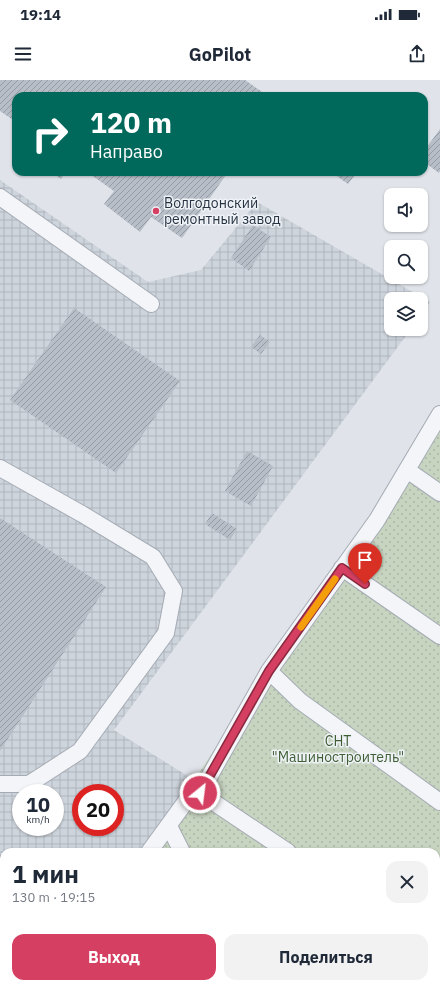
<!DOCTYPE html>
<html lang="ru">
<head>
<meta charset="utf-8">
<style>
  :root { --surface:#fff; --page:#f2f2f3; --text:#1f2937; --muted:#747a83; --accent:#d53f61 }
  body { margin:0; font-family:"IBM Plex Sans",sans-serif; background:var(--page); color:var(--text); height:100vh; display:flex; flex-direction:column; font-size:15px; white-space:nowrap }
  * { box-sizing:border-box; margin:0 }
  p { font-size:13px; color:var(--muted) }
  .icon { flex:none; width:22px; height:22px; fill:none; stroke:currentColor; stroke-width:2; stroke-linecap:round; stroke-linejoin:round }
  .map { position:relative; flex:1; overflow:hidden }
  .details { position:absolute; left:0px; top:768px; width:440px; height:140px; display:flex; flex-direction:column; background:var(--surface); border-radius:12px 12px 0 0; box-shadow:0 1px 3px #0004 }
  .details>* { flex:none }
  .top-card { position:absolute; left:12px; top:12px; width:416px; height:84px; border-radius:12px; box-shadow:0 1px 3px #0004; background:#00695c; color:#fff; overflow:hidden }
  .controls { position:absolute; left:384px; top:108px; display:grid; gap:8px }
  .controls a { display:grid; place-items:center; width:44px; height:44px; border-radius:8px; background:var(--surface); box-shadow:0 1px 3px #0004; font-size:20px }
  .speed { position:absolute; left:12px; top:704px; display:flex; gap:8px; font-size:20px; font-weight:700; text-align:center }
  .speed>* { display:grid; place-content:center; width:52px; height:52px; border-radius:50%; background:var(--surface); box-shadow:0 1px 3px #0004; line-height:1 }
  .speed small { font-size:10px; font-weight:400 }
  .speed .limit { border:6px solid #d22; background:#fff; color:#111 }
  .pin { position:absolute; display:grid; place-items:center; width:34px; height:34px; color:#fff; margin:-41px -17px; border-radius:50% 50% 50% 0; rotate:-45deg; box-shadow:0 0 4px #0007 }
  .pin .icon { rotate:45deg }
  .me { position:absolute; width:44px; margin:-22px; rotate:29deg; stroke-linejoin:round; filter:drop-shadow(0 0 3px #0008) }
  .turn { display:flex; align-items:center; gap:14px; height:84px; padding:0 12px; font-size:18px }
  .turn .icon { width:52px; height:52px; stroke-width:2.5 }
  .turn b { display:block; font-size:28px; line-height:34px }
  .round { display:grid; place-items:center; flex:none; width:42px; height:42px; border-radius:12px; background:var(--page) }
  .head { display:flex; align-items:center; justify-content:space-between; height:68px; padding:0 12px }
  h1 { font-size:24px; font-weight:800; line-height:30px }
  .button { display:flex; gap:8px; margin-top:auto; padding:8px 12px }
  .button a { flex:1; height:46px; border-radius:12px; background:var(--accent); color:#fff; font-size:16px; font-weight:800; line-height:46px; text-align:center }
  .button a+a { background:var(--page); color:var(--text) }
  .status { display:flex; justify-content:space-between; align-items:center; height:28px; padding:0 20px; background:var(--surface); direction:ltr }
  .status svg { height:11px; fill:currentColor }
  header { display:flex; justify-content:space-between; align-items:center; height:52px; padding:0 12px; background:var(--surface); font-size:18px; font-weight:800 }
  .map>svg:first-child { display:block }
</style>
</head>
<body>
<div class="status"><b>19:14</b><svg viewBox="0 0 49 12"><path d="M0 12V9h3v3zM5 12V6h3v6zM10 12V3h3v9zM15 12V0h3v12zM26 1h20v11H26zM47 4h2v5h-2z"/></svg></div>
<header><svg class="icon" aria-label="menu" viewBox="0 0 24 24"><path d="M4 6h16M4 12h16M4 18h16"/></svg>GoPilot<svg class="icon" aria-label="share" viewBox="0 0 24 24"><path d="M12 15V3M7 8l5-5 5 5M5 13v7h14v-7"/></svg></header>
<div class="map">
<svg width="440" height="908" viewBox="0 0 440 908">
  <defs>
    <pattern id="industrial-grid" width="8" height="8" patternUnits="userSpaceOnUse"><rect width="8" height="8" fill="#ced4dc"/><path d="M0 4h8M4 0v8" fill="none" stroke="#b1b6be"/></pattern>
    <pattern id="garden-dots" width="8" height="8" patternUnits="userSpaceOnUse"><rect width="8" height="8" fill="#c7d4c0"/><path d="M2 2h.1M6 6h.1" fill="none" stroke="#abb6a6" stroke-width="1.8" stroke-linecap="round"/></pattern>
    <pattern id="building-hatch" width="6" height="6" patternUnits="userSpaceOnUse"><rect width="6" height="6" fill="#b7bec7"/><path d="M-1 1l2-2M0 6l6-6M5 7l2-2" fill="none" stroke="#959ba3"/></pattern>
  </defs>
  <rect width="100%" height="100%" fill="#e0e4ea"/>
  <path fill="url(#industrial-grid)" fill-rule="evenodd" d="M0,100L148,202L201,190L257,122L430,222L421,235V219H391V249H411L114,650L191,698L143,772H4V904H42L39,908H0ZM21,713H55V747H21ZM81,713H115V747H81Z"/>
  <path fill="url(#garden-dots)" d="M440,332V908H55L58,904H436V772H146Z"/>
  <path fill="url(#building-hatch)" d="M0,0H245L268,16H16V42L0,31Z
    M440,49V91L439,93L424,82V71Z
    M51,92H66L61,99Z
    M87,92H228L182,158L151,137L140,152L104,124L114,111Z
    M331,92H357L348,104Z
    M253,145L271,157L249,191L231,178Z
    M74,228L180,301L116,393L10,320Z
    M260,255L270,262L261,274L251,267Z
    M247,371L273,386L251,426L225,411Z
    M212,433L237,449L230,460L205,444Z
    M0,438L106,507L0,671Z
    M0,774L4,777V840L0,837Z"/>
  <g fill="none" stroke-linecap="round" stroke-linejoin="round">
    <g stroke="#a5abb4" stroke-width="18">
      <path id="minor" d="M0,117L151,224
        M0,388L82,434L153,477L174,511L166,553L80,671L29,704H0
        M407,390L440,413
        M342,488L440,556
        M269,591L300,621L440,722
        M200,713L288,772
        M169,746L182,772
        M149,772L189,717L200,713L269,591L377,440L440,334
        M436,870L440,873
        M255,904L260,908
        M49,908V904"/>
    </g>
    <use href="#minor" stroke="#f3f5f8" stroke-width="16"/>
  </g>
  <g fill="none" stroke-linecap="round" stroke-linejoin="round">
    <g stroke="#8a293f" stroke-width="10">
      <path id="route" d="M200,713L269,591L342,488L365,504"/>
    </g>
    <use href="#route" stroke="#d53f61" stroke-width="7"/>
    <path stroke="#f59e0b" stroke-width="7" d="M301,547L335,499"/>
  </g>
  <circle fill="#d53f61" stroke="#eff3f7" stroke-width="1.5" cx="156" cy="131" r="4"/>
  <g text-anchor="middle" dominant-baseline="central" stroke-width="3" stroke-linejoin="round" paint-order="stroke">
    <g font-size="14" fill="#283342" stroke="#eff3f7" text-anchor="start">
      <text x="164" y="123">Волгодонский<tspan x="164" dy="16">ремонтный завод</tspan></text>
    </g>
    <g font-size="14" fill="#3f5e34" stroke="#eff3f7">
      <text x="338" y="661">СНТ<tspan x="338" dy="16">"Машиностроитель"</tspan></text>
    </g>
  </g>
</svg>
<div class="controls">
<a><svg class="icon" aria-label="sound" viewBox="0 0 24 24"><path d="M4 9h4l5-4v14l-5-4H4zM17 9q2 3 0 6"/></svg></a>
<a><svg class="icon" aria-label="search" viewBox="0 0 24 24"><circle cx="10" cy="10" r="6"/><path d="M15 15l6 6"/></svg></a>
<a><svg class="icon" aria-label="layers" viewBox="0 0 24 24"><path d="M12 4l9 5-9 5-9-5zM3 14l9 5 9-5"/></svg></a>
</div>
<div class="speed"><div>10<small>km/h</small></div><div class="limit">20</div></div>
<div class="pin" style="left:365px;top:504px;background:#d93025"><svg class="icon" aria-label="arrive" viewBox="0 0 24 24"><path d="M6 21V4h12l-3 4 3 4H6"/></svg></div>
<svg class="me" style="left:200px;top:713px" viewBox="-20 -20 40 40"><circle r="17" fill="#d53f61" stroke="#fff" stroke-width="3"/><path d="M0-11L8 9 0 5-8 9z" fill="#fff"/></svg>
<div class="top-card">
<div class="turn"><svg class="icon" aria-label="right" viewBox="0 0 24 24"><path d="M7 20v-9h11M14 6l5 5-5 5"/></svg><div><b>120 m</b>Направо</div></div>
</div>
<section class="details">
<div class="head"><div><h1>1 мин</h1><p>130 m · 19:15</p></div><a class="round"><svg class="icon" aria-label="close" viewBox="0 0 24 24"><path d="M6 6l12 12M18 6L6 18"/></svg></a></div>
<div class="button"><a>Выход</a><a>Поделиться</a></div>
</section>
</div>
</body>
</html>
